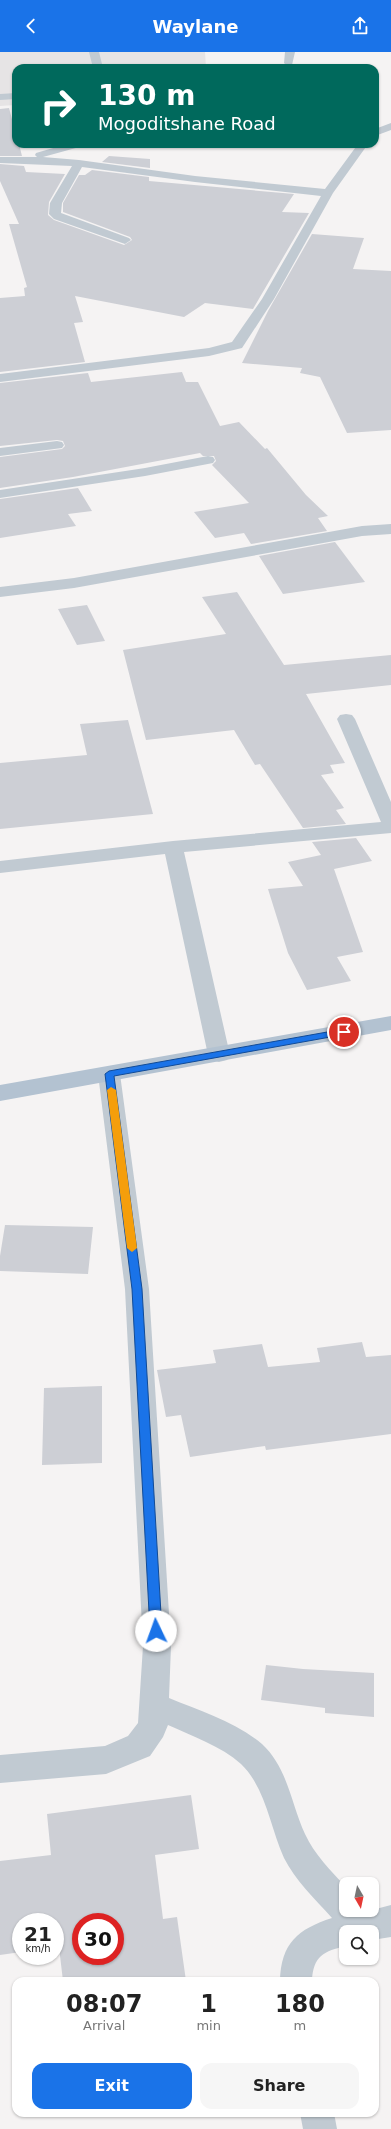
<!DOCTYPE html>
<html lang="en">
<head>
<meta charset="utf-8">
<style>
  :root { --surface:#fff; --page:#f6f6f6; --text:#222; --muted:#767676; --accent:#1a73e8 }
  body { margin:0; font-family:"DejaVu Sans",sans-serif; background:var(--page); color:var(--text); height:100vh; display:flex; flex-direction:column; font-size:15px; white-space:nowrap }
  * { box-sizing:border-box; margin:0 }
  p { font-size:13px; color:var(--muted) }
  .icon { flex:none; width:22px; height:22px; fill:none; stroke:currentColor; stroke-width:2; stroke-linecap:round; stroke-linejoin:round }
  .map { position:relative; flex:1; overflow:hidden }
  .sheet { position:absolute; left:12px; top:1925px; width:367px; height:140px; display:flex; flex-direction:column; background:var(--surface); border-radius:12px; box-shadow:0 1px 3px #0004 }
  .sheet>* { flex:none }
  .hud { position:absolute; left:12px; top:12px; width:367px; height:84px; border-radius:12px; box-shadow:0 1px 3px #0004; background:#00695c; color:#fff; overflow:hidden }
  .needle { width:26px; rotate:171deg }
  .tools { position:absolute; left:339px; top:1825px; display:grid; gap:8px }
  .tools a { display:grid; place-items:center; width:40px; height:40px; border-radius:8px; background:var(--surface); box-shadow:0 1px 3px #0004; font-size:20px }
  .speed { position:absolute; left:12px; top:1861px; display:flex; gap:8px; font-size:20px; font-weight:700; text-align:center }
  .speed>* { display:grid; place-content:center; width:52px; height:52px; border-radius:50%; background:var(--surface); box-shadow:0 1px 3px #0004; line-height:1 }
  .speed small { font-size:10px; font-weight:400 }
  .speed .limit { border:6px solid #d22; background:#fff; color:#111 }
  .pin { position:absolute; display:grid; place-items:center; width:34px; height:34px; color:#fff; margin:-17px; border:2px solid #fff; border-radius:50%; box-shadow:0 1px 4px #0007 }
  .me { position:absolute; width:44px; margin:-22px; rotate:357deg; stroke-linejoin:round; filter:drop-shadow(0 0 3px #0008) }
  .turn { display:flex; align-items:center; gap:14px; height:84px; padding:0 20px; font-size:18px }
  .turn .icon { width:52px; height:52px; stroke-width:2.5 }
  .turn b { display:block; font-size:28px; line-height:34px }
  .eta { display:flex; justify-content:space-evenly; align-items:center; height:68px; text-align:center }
  .eta b { font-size:24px; font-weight:800; line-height:28px }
  .action { display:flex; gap:8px; margin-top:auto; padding:8px 20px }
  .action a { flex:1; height:46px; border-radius:12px; background:var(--accent); color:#fff; font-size:16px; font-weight:800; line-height:46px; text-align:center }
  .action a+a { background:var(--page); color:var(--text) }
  header { display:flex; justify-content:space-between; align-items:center; height:52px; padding:0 20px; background:var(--accent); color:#fff; font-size:18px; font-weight:800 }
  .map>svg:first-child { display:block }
</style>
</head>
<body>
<header><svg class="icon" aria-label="back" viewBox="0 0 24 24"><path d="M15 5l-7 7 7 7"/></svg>Waylane<svg class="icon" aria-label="share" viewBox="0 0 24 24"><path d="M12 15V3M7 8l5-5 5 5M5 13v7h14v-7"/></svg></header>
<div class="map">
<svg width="391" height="2077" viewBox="0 0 391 2077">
  <rect width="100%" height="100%" fill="#f5f3f3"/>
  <path fill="#e6e4e5" d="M0,0H205L206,16H16V58L15,53L0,54Z"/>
  <path fill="#cdcfd5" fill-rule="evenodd" d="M9,56L16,82V92H19L22,104H0V57Z
    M109,104L150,107V116L102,110Z
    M0,112L24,114L26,120L65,122L49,150L48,163L54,168L124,193L132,188L130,185L63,160V151L79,123H85L92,118L149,125V129L294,142L282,160L309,161L253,257L205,251L184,265L75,244L83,270L74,271L85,310L0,320V246L25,244L24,236L27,235L9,172H19L0,129Z
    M312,182L364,186L353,217L391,219V378L347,381L320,325L300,321L302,316L242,311L268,259Z
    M182,320L186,330H198L220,374L239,370L265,397L267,396L306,443L328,464L318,466L327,479L251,492L244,481L215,486L194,460L249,451L212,413L216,409L214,404H203L200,401L73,425L0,436V405L62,397L65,394L63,389L57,388L0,394V331L88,321L91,330Z
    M78,436L92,459L68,462L76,474L0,486V447Z
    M335,490L365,530L283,542L259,504Z
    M237,540L284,613L391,603V633L306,642L345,711L330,713L334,721L321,723L344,756L336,758L346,772L303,776L260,712L255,713L234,678L146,688L123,598L226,582L202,545Z
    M87,553L105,589L77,593L58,557Z
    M128,668L153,762L0,777V711L87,703L80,672Z
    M356,786L372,809L334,817L363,900L337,905L351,929L307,938L288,901L268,837L303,834L288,810L321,803L312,790Z
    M5,1173L93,1175L88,1222L0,1219V1204Z
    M362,1290L366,1305L391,1303V1382L266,1398L265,1394L190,1405L181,1363L166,1365L157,1318L216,1311L213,1298L262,1292L268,1315L320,1310L317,1296Z
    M102,1334V1411L42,1413L44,1336Z
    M266,1613L303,1617L374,1621V1665L325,1661V1656L261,1648Z
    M191,1743L199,1797L155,1803L163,1867L177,1865L186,1929H63L59,1895L55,1896V1870H21V1900L0,1903V1809L51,1803L47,1762ZM81,1870H115V1904H81Z"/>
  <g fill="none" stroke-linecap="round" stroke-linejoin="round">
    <path fill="#c1cad2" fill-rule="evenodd" d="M89,0H99L103,16H93Z
      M285,0H295L292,13H286L284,11Z
      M16,41V47L0,48V42Z
      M391,71V78L375,84V77Z
      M67,92H84L83,94L43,105L79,108L195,124L325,137L358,92H368L333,141L274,247L242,296L209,304L0,330V322L209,296L232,290L262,247L321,144L195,130L82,115L62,151L61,161L129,186L131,188L125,192L54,167L49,162L50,151L72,114L0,111V105H37L35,103L36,101Z
      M57,389L62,390L64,393L62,396L0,404V396Z
      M208,404L213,405L215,408L213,411L145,424L0,446V438L145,416Z
      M391,472V482L362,484L74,536L0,545V535L74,526L362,474Z
      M346,662L352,663L355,667L391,750V781L184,800L230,1003L227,1008L219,1010L211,1008L208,1003L165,802L0,821V809L173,789L381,770L337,667L340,663Z
      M109,1015L117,1017L120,1022L149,1237L171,1594L169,1646C200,1659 236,1670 262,1692C288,1716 291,1752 305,1782C314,1802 331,1819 346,1835V1858H372L391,1853V1885L372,1888V1880H346V1894C324,1899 313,1904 312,1929H280C281,1891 298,1877 332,1866C315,1847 295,1828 284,1806C270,1775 266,1736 241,1712C221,1694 192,1684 168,1673L163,1685L150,1704L106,1722L0,1731V1703L105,1694L128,1684L138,1671L143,1594L125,1237L98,1022L101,1017Z
      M300,2061H334L337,2077H303Z"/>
    <path fill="#b3c2d1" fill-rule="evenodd" d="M391,964V978L0,1049V1033Z"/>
  </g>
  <path fill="#1a73e8" stroke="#114b97" d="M344,977L349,980L347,982L114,1024L142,1237L162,1579L160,1582L156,1584L152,1582L150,1579L132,1237L105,1022L109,1019Z"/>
  <path fill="#f59e0b" d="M111,1035L116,1038L137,1196L132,1200L127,1196L107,1038Z"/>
</svg>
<div class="tools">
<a><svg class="needle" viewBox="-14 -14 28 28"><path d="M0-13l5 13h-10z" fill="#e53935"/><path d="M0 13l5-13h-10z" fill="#767676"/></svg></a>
<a><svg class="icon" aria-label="search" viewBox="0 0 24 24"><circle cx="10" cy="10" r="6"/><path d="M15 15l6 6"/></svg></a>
</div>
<div class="speed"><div>21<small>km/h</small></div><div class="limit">30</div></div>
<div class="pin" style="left:344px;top:980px;background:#d93025"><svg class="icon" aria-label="arrive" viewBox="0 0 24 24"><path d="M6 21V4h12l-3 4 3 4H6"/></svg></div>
<svg class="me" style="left:156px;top:1579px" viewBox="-20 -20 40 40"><circle r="19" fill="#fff"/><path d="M0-13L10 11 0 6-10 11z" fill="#1a73e8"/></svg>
<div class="hud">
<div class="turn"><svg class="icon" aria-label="right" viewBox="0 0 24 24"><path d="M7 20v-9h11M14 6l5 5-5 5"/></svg><div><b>130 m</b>Mogoditshane Road</div></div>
</div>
<section class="sheet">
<div class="eta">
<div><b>08:07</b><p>Arrival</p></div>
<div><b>1</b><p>min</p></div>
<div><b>180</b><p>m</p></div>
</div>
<div class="action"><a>Exit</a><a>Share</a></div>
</section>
</div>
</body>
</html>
